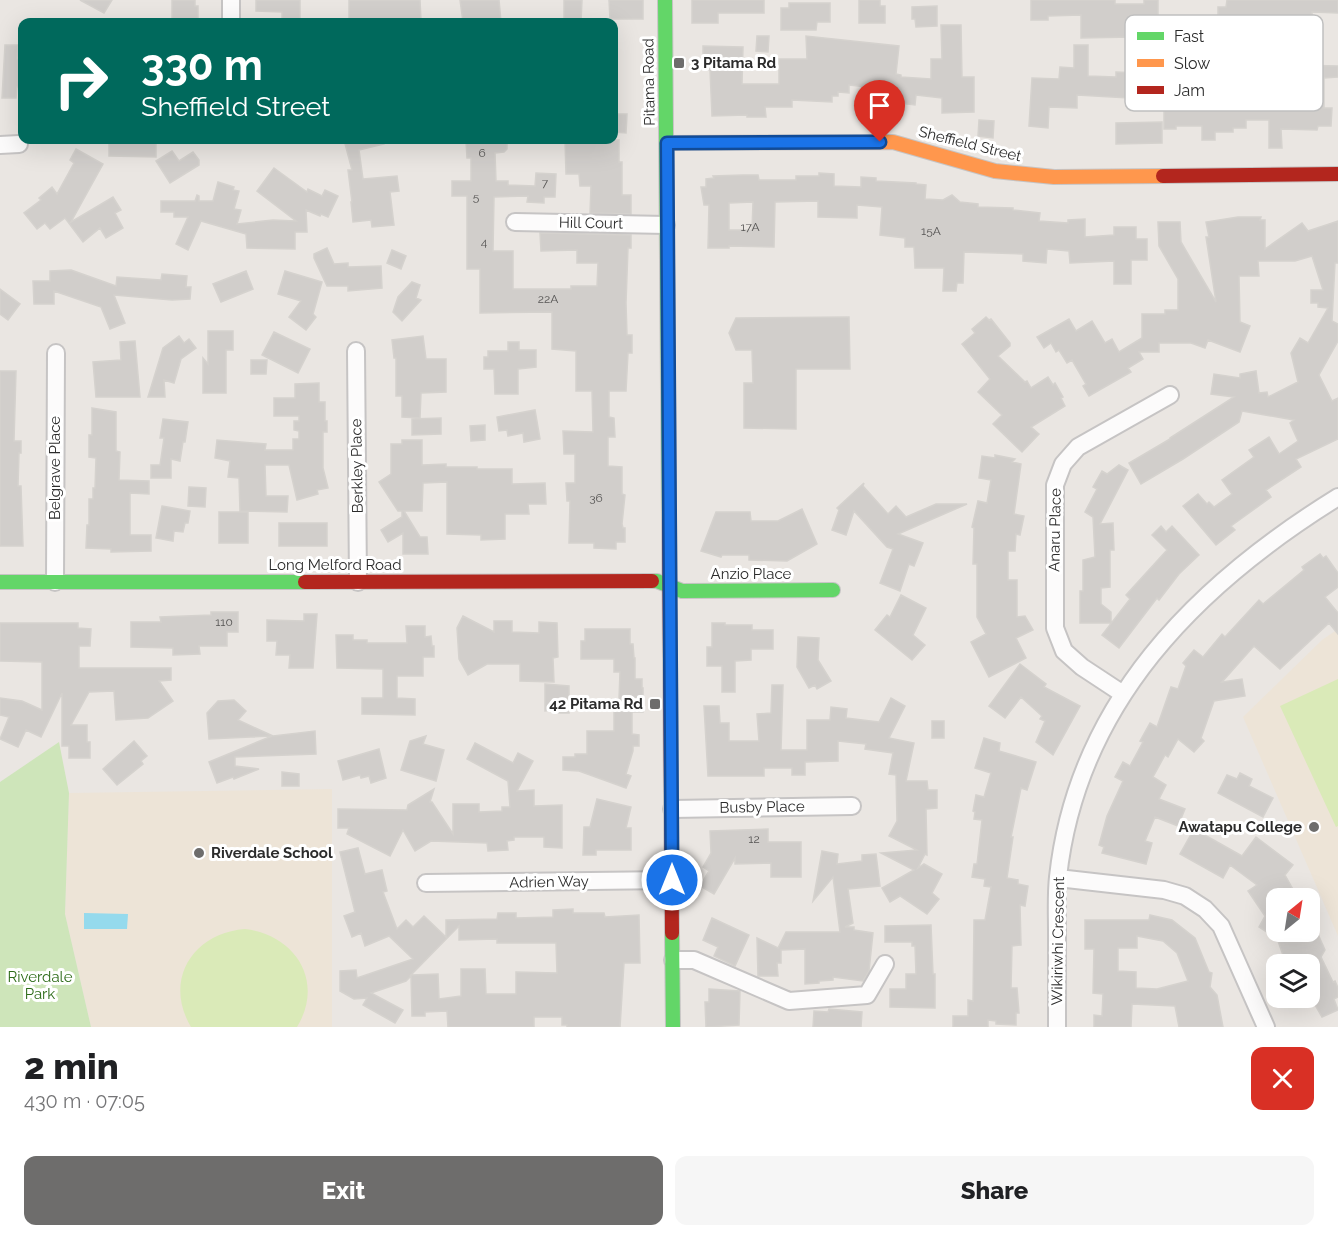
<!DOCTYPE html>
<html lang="en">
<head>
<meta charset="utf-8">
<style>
  :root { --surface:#fff; --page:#f6f6f6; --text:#202124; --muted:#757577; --accent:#6e6d6c }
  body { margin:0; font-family:Raleway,sans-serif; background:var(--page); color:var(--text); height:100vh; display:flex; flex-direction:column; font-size:22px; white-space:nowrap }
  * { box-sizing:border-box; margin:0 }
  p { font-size:20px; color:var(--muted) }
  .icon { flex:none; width:33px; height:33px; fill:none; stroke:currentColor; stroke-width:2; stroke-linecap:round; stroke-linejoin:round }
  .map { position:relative; height:1027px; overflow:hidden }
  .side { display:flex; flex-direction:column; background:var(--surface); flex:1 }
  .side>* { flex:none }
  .top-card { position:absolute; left:18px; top:18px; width:600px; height:126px; border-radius:12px; box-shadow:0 6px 24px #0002; background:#00695c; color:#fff; overflow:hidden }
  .needle { width:39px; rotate:30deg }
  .tools { position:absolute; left:1266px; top:888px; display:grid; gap:12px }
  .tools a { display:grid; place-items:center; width:54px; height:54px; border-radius:12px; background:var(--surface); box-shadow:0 6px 24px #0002; font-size:30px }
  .pin { position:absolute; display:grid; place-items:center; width:51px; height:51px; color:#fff; margin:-62px -26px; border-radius:50% 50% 50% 0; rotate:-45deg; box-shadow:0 0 6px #0007 }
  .pin .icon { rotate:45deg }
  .me { position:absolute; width:66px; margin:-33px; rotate:0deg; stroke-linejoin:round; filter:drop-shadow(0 0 4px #0008) }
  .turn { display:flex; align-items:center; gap:21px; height:126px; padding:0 24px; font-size:27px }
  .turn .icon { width:78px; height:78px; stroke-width:2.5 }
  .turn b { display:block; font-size:42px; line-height:51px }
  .round { display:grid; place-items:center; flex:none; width:63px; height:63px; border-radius:12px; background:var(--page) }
  .overview { display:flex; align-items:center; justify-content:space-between; height:102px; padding:0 24px }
  h1 { font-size:36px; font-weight:800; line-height:45px }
  .primary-button { display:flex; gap:12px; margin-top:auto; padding:12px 24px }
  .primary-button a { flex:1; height:69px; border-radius:12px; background:var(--accent); color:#fff; font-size:24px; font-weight:800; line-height:69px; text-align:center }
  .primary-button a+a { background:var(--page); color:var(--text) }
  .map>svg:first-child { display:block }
</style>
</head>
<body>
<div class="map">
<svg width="1338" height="1027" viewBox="0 0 1338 1027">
  <rect width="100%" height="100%" fill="#eae6e2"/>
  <path fill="#ede4d7" d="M1338,629V936L1243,717L1322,640Z
    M332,789V1027H91L65,914L69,793Z"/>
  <path fill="#cee5ba" d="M59,742L69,793L65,914L91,1027H0V782Z"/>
  <path fill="#daeab8" d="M1338,679V826L1336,827L1280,706Z
    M245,929C295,935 325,981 297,1027H191C163,980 193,933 245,929Z"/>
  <path fill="#95daed" d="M84,913L128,914L127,929H84Z"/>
  <path fill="#d1cecb" stroke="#d5d2ce" stroke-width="1.5" fill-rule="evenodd" d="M80,0H112L104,13Z
    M172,0H195V6H198V19H172Z
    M256,0H300V22H282V12L256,11Z
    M349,0H420L421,21H349Z
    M460,0H499L501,22H463Z
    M564,0H582L581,22H564Z
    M609,0H643V19H610Z
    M692,0H764V13H718V23H692Z
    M859,0H880V6H885V23H859Z
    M1031,0H1115V4H1144V0H1158V47L1200,44L1199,59H1179V99L1209,98L1208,94L1221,93V98H1268L1269,26H1240L1237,41L1201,40V17H1218V7H1226L1227,0H1338V13L1312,12L1313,38H1296V65L1338,66V77L1324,78V108H1332L1331,126H1318L1317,130L1281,129L1282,148H1269V120H1246V128H1233V132H1215V140H1202V126H1176V129H1164V100L1077,95V108L1049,107L1048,128L1029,126L1032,78L1059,79L1060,67L1074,68V45H1088V76L1116,77V72L1141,73L1142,41H1133V37L1081,38V15L1048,16V20H1031Z
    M789,3H830V22H817L816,30H781V8H789Z
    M937,6V26L916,27L915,19H912V7Z
    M941,25H961L962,77H974V112L942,113V98L916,95L915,105L900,103L901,98L884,96L885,89L849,85V93L838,92V96H832V102L792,100V107H765L766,117H747V115L712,116L710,70L703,69V46L743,47L742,84H779V59H807L806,36L899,46L896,74L901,75V77L931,79V59H942Z
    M757,36H769L768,52L756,51Z
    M5,45H18L17,59L22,60V87H17L16,98H2Z
    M614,114H627L626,133L614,132Z
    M979,120L994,121L993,138L978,136Z
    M1162,122V143L1116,144V123Z
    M109,140H156V157L109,156Z
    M344,140H383L384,144L359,150L363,179L397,176L399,191L390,192L394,225L372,227L371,220L353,222L351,202H352L348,170H352Z
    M507,140V149L504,152L495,153L496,181H508V185L535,186L536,173L556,174L555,197H544V203L527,202L528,196L494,197L493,251H513V289H571V286H597L598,263H577V250L541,251L540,233L631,235V248H628L626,303L627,335H632V353H628L626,391H609V417L614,418L615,437H608V466L622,467V494L625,495L622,524L623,528H625V542H616V549L594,548V543H569L570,501H567L566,483H575V454H564L563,431L593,432L592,391H576V351L552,349V312L480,313V269H467V196H452V181H471V158H467L466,141Z
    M565,140H619V162H622V195H631V214L590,213L591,186H580L579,174H566Z
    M76,149L103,164L71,222L113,197L121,210L115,213L123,228L106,238L100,228L83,242L65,218L50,229L45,223L37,229L24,213L41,200L39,198L52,187L57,194L74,163L70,160Z
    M172,151L179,161L193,152L199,160V165L170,183L156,161Z
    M274,168L307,192L308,189L322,196L325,190L338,196L328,217L321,214L320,216L306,210L307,232H295V249L247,248L246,234L201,221L188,250L176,244L188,217H174V212H161V201H195L197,195L199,196V201H213L218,182L234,187L233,190L239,191L234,209L241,210L237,224L273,220L296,221L257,191Z
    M819,173L834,174V186L861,187V177L876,178V181L916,183V184L926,185L925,199L943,200L952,195L960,202L978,204V207L1013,208V210L1040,213L1039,221L1068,223V220L1085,219V237L1114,235V227H1136V239H1147V260H1131V284H1114V261L1070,263L1069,251L1047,249L1046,263L1023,261V254L964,252L963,283H957L956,291H943L944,268H915L914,247H905V238L880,235L882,207L857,205V218L818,217V201L775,202L774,247L729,246V248H708L709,205H704L701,187H706V179L714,178L713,176L743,175H758L759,180H796V176H819ZM753,202L752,230H729V203Z
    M1238,217H1261L1260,220H1265V249L1302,223L1308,231L1338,221V263H1335L1332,321L1338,324V341L1319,375L1332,401L1338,398V439L1296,459L1301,467L1266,490L1271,497L1231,526L1235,530L1216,545L1183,506L1198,494L1207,504L1209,502L1214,507L1232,494L1222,480L1254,457L1249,450L1269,437L1279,454L1298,441L1290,423L1294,420L1242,411L1239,422L1183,459L1141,484L1129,463L1170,439V438L1234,397L1211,394L1214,374L1240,378V374L1256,371L1259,393L1267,392L1268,397L1298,382L1291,353L1300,338L1308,343L1328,308L1318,307V303H1311V290H1323L1312,256L1295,261H1258L1259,276H1239L1240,322L1250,326L1240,352L1208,340L1205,348L1191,343H1159V352H1139L1143,359L1128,368L1131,372L1089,396L1083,386L1086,384L1072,360L1067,363L1059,350L1056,352L1051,343L1044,348L1037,337L1069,319L1076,331L1092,321L1105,343L1112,339L1119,352L1142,338V314H1165V310H1178V279L1159,246L1158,222H1180L1181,242L1216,302L1206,237H1209L1206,222Z
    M327,248L334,264L348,263V267L381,266L382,288L348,291V286H327L314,258V254Z
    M392,250L406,256L401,269L387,263Z
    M71,270L116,286L117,277L161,280L162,274L187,276L186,287H191L190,299L172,300L114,295L125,323L110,329L101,307L54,291V304H34L33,281H50V271Z
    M246,271L253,289L221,302L213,284Z
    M285,271L322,282L313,314L316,317L306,330L289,317L301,301L278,294Z
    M412,282L420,285L416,298L421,300L402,321L393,312L398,297Z
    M0,289L20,304L8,320L0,314Z
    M849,317L850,369H796V429L744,428V383H753L752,350H736L729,333L736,318Z
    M986,317L989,320L991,319L1010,343V346L998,356L1025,382L1027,381L1031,388L1048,377L1053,385L1055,383L1063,397L1061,398L1065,406L1031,427L1039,434L1022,452L993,424L1002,415L978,392L990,379L962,344L975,333L972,329Z
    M208,331H233V350H226V393H203V358L208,364Z
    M274,332L310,349L298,373L262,355Z
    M179,336L184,343L189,339L196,348L181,359L174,383L164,380L165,397H148L163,348Z
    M423,336L426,359H446V392L421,393L420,418L402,417V396H396V358H394L392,340Z
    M135,341L140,397H96L93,362L121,360L120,342Z
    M508,342H519V350H536V367L518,369V394H495L494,369H484V357H488V351H508Z
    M251,360H267L266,374H251Z
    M0,371H16L14,441H21V453H19L18,486H21L23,546H0Z
    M319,383V402H325V421H327V432H323V468L328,488L317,490L318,494L297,500L289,465H265L266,496H288L287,512L240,511L239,478L228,477L230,461L215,458L217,440L266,444L265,450H293V439H299V431L294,430V421H299V416H274V398H295V384Z
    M92,408L116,412V451L120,452L119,480L149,481V494L130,493V535H151V551L111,552V549L86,548L87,525H89V499H93V488H95L96,458L89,457V435H92Z
    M535,410L540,439L524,442L523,433L508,436L507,430L499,431L497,417Z
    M441,418V434L412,435V419Z
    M163,419L188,422L185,442H183L180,461L171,459V478H151V465H160L164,438H160Z
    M485,425V440L471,441L470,426Z
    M402,440H422V465L446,464V467H477V469H512V484L545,483L546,504H528L529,514H505V539L481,540V535L447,534V482L423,483L422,511H404L420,537H427L428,554H403V533L388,542L381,530L402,517V511H398L379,482L391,474V444H402Z
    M995,455L1015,459L1012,462L1021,464L1014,514L1024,516L1020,535L1016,534L1015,551H1008V580H1017V617L1025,616L1033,630L1016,638L1026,658L989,677L971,642L986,634L977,617V564H973L974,528L972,527L978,501L987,503L991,480L979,478L982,456L995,458Z
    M1119,465L1128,470L1100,524L1113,523L1114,550H1110V587L1101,588V604L1111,612V623H1080V591H1083V560L1095,557L1093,517L1085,512L1097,489L1093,487L1102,471L1107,474Z
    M864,483L863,486L888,514L896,506L906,517L936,504H967L898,534L923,543L914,566L909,564L900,591L880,583L893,549L887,547L854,511L846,535L832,530L839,510L837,508Z
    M189,487L206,488L205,507L188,506Z
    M162,506L190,511L188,523H185L183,532L174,531L173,541L156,538Z
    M802,509L817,544L787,561L749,560V555H722L721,557L701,551L716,512H750L751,521H778Z
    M219,512H248V543H219Z
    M279,523H327V546H279Z
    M1161,526L1166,532L1172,526L1199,555L1179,574L1159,600L1157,598L1119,648L1102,635L1130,599L1126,595L1167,550L1152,535Z
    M1320,554L1323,558L1326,556L1338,573V587L1325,597L1338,613V634L1329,623L1280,669L1254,646L1222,682L1242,679L1245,696L1214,701L1201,738L1204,741L1194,752L1178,739L1168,757L1165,755L1153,777L1166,785L1159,799L1185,809L1178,826L1155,817L1145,841L1152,843L1146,864L1102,853L1104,847L1099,845L1107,816L1123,781L1115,777L1123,762L1130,766L1143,742L1140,741L1150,723L1157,727L1171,687L1178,689L1186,666L1183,663L1194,650L1203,657L1222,634L1225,637L1259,600L1263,604L1304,570L1302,567Z
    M901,595L926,608L913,635L925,645L912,660L875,630L887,615L890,617Z
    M211,612H238V632H227V646H199L200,654L173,655V648L131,647V622H161L160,617L211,615Z
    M304,614H317L313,668H289L290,655H276L277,641H267V620L304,621Z
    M463,616L494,632V621H512V632L539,633V622L557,623L558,657L553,658L554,682L520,681V664H487L468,675L459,659L457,628Z
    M0,623H78V628L91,629L90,646H79V668H171V680L159,681L173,701L148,718L116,720L114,691L89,692L71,725H87V742H90V758H69V746H62V693L41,737L26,730L18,747L0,739L9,717L0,715V698L22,701L42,710V662L0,661Z
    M712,623H725V625H752V630H773V649H751V660L735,661V692H722V666H707V647H712Z
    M406,626H425V637L431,636L432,646H434V657H423V676H397V698L415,699V715L362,714V698H383V669L337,668L336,635H353V640H367V643H407Z
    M585,629H630V644H633L634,658H635V679H642V688H643V712H632V734L639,735V746H633V751L626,774L631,776L626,788L579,771L563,770V757H575V754H587V731H614V699H619L620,672H614V659H581V641H585Z
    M798,637L819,638L818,660L831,681L817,689L815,685L809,688L797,667Z
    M1020,664L1046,684L1044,687L1080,706L1053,755L1036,742L1045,721L1040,719L1042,716L1021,697L1005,718L989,706Z
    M545,684L569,686V713H553V710L545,711Z
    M772,685H783L781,750H807V720H830L831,707L847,709L846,718L879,722L891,698L905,706L889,738L914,743L906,781H927L928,790H937V808L926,809L927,855L925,854L918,868L924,864L942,874L932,893L939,899L927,914L900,896L890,902L882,888L914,870L881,853L917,850L889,836L897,821L896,775L889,774L893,753L865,749L866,744L838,741V761L805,762V775H792V768H764V776H708L704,706H719L720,723H729V741H759L757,714L771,713Z
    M234,700L246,711L238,720L273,736L315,731L316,754L235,757V766L259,769L234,779L233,777L217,783L209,762L272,736L209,739L207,713L218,701Z
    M932,721H944V738H932Z
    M426,736L423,744L444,750L436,781L401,770L410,741Z
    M984,738L1000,743L999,751L1036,762L1027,790L1021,788L1011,837H1013L1007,878L1018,880V884L1028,886L1025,906L1020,905L1021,945L1012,946L1011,988H1017L1019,1013H1016V1025L996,1024V1021L988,1020V1027H953V1016H968V1000L973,1001L974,920H985L991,887L984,886L985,879L972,877L974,864H977L982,820L974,819L975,812L973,811L976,795L984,797L991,773L975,768Z
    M134,741L147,756L141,761L143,764L117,785L103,769Z
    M475,743L513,763L518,753L533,761L517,791L534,790V806L562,805V848L544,847V837H514V840L507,841L508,850L488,851L487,843L431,841L415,851L403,830L390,856L347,834L349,828H338V809L407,810L408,805L434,789L430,802H432L453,834V804H479V812L502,811V807H510L508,781L467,759Z
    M379,749L386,778L371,783L369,776L361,778L360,775L343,780L338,761Z
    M282,772L299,774V786H282Z
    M1240,773L1252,779L1249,786L1273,798L1263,817L1218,793L1227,775L1237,779Z
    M597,799L631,807L626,828H631V850H596V855H583L584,827H590Z
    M768,829V842H801V877H771V863L735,864V858L714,894L700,886L709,871L703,867L711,853L710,831Z
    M1194,829L1242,856L1256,837L1293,865L1285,875L1295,893L1286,898H1276V938L1259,927L1265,916L1248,891L1257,885L1230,865L1223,878L1180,854Z
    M358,848L365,874L382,870L387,891L383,892L397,929L406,920L413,927L424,916L446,937V920L497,919L498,913H516V918L553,917V910L573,909V913H604L605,917L639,915L640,963H624L620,1027H567V1025H562V1017H534V1027H448L447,1011L425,1012V1016H412L411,976L406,981L371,993L403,1010L395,1023L363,1005L367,998L354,999L340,991V971L356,970L357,978L413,959L389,936L365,946L361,933L352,937L344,916L355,912L340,852ZM459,926V940L497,939V943H556L557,973L516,972V994H486L485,969H461V996L439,999L438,974L411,975Z
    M822,851L838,854L837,864L862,861V855L876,854L880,886L848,889L853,923L845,927H854V930L873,933L869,971L863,981L833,977V980L819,981V983L805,984V949L781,950V963H777L778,976H758L757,938L778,948L786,932H840L833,877L813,901Z
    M1150,915L1172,920L1195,938L1209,972L1212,973L1210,987L1217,995L1223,1027H1179L1175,1006L1132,1004L1131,1027H1094V1015L1102,1016L1103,994L1093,993L1094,949H1085V920H1149ZM1137,936L1163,941L1177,953L1188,981L1157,989L1136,988V972L1118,971V948H1137Z
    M712,918L749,935L735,966L714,956L718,947L703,940Z
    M931,925L933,974H935V1008L890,1007V989H906V974H916L915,946H912V942H885V926Z
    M1292,932H1317L1325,950L1321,957L1333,982L1335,981L1338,988V997L1334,999L1338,1010L1322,1017L1310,996V964H1286L1277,938Z
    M709,989L740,991L739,1025L706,1027L705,1002H709Z
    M829,1009L862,1012L861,1027H813L814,1011L828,1012Z"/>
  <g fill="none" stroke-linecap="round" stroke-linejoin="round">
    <g stroke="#c6c4c4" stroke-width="20">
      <path id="street" d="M231,0V22
        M0,145L19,144
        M515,222L666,225
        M356,351L358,582
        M55,582L56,353
        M1123,694L1082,667L1064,651L1055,628V485L1063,464L1078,447L1170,395
        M672,809L852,806
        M1058,878L1164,890L1185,896L1205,909L1221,926L1266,1027
        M426,883L672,880
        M673,960H694L789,1001L867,995L885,964
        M1057,1027C1057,995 1057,963 1057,932C1057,914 1056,895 1058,877C1077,703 1196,585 1338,497"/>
    </g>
    <g stroke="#c6c4c4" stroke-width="16">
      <path id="fast" d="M665,0L669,521
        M652,581H657L682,591L833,590
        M0,582H305
        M672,933L673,1027"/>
    </g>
    <g stroke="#c6c4c4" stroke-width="16">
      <path id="slow" d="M667,143L893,142L995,171L1054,177L1163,176"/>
    </g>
    <g stroke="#c6c4c4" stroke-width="16">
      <path id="jam" d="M1163,176L1338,174
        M669,521L672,933
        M305,582L652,581"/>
    </g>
    <use href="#street" stroke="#fcfbfb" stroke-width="16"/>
    <use href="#fast" stroke="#63d668" stroke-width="14"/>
    <use href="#slow" stroke="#ff974d" stroke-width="14"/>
    <use href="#jam" stroke="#b3261e" stroke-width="14"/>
  </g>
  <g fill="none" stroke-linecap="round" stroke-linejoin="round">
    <g stroke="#114b97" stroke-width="15">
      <path id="route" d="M672,880L667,143L880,142"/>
    </g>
    <use href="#route" stroke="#1a73e8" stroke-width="10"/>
  </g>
  <g fill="#6e6d6c" stroke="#fff" stroke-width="2">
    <rect x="673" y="57" width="12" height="12" rx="3"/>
    <rect x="649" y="698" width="12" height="12" rx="3"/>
    <circle cx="1314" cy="827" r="6"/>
    <circle cx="199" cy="853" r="6"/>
  </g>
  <g text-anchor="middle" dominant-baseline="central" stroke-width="6" stroke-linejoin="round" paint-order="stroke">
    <g font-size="12" fill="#565554">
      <text x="482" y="153">6</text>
      <text x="545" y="183">7</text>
      <text x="476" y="197">5</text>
      <text x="750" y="227">17A</text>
      <text x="931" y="231">15A</text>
      <text x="484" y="242">4</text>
      <text x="548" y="299">22A</text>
      <text x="596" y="498">36</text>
      <text x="224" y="622">110</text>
      <text x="754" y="839">12</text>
    </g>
    <g font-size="15" font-weight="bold" fill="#2c2c2c" stroke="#fff" text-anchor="start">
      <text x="691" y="63">3 Pitama Rd</text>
      <text x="643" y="704" text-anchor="end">42 Pitama Rd</text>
      <text x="1302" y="827" text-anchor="end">Awatapu College</text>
      <text x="211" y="853">Riverdale School</text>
    </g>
    <g font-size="15" fill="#2c2c2c" stroke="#fff">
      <text transform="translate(649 82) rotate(-91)">Pitama Road</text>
      <text transform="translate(970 144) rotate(14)">Sheffield Street</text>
      <text transform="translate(591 223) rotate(1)">Hill Court</text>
      <text transform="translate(357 466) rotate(-91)">Berkley Place</text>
      <text transform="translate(55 468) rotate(-90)">Belgrave Place</text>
      <text transform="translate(1055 530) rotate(-89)">Anaru Place</text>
      <text x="335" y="565">Long Melford Road</text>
      <text x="751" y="574">Anzio Place</text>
      <text transform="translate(762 807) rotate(-1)">Busby Place</text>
      <text transform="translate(549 882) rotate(-1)">Adrien Way</text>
      <text transform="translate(1058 941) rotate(-89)">Wikiriwhi Crescent</text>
    </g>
    <g font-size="15" fill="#2e6c19" stroke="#fff">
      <text x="40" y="977">Riverdale<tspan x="40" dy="17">Park</tspan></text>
    </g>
  </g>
  <rect x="1125" y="15" width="198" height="96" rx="9" fill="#fff" stroke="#c0c0c0" stroke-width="1.5"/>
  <rect x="1137" y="32" width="27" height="8" fill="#63d668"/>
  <rect x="1137" y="59" width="27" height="8" fill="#ff974d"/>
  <rect x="1137" y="86" width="27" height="8" fill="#b3261e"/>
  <g font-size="16" fill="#2c2c2c">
    <text x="1174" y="42">Fast</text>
    <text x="1174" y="69">Slow</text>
    <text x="1174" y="96">Jam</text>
  </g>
</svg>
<div class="tools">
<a><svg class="needle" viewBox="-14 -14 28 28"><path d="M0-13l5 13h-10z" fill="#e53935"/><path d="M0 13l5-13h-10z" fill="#757577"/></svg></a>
<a><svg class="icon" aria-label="layers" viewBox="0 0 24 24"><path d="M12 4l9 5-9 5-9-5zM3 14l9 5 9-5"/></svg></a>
</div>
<div class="pin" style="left:880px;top:142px;background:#d93025"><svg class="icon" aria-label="arrive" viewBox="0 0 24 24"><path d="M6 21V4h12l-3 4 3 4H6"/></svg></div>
<svg class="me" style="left:672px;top:880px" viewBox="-20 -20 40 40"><circle r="17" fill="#1a73e8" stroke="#fff" stroke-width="3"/><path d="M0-11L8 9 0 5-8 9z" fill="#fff"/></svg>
<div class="top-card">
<div class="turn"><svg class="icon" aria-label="right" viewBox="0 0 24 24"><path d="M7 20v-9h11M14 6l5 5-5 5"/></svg><div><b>330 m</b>Sheffield Street</div></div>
</div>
</div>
<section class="side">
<div class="overview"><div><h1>2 min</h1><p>430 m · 07:05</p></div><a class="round" style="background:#d93025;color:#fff"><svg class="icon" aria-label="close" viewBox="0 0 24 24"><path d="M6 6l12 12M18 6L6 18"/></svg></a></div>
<div class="primary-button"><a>Exit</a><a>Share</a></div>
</section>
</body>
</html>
